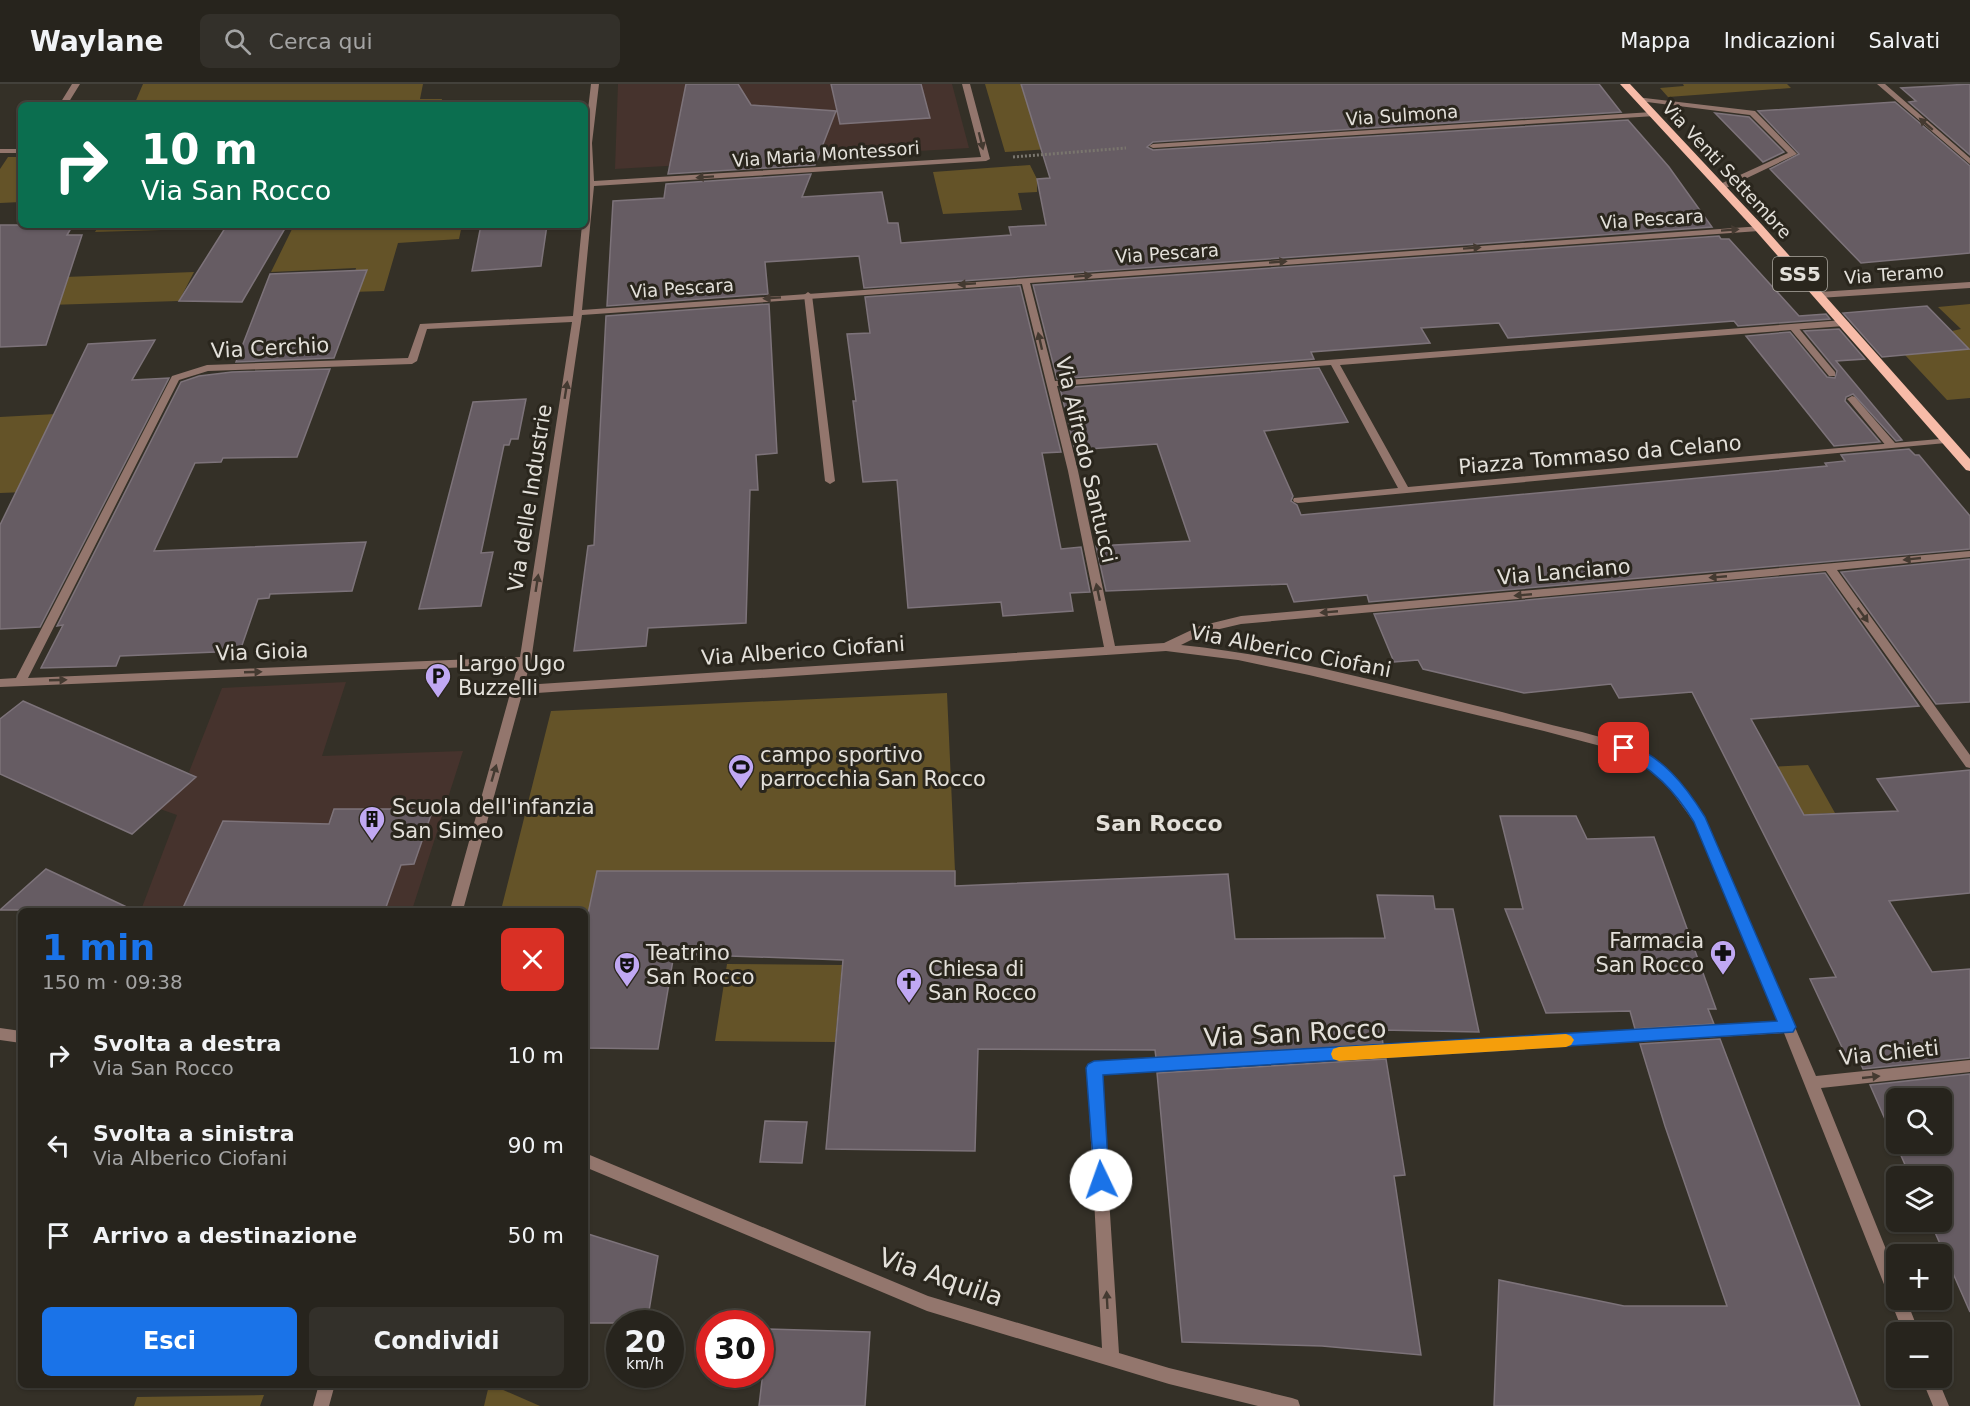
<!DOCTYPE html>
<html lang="it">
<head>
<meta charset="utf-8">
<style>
  :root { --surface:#27241d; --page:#33302a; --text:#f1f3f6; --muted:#a4a4a4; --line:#43413b; --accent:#1a73e8 }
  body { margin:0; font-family:"DejaVu Sans",sans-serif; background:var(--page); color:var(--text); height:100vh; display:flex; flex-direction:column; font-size:22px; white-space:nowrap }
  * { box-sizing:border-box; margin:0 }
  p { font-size:20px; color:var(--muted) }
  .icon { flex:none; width:33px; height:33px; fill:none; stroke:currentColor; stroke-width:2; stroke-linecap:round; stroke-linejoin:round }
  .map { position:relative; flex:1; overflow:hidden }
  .drawer { position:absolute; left:18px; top:824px; width:570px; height:480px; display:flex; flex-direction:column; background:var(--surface); border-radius:9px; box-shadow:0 2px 4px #0004,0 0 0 2px var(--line) }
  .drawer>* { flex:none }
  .top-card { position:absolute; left:18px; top:18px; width:570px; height:126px; border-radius:9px; box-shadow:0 2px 4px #0004,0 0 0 2px var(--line); background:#0b6e4f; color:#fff; overflow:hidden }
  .tools { position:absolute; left:1886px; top:1004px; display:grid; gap:12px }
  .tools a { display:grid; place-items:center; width:66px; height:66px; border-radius:9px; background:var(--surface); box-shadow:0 2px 4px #0004,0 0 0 2px var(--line); font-size:30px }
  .speed { position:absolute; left:606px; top:1226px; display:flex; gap:12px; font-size:30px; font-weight:700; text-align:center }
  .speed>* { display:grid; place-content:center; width:78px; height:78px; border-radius:50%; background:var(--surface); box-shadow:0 2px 4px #0004,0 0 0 2px var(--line); line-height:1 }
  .speed small { font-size:15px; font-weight:400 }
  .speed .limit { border:9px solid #d22; background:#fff; color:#111 }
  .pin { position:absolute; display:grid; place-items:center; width:51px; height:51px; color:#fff; margin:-26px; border-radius:12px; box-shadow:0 3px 9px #0006 }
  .me { position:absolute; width:66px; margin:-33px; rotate:357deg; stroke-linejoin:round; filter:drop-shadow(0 0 4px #0008) }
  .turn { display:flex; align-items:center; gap:21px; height:126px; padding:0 24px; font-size:27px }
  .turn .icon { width:78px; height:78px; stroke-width:2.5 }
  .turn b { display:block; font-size:42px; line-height:51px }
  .round { display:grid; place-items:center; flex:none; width:63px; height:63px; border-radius:9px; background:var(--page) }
  .summary { display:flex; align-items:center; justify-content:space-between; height:102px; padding:0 24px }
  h1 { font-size:36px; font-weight:800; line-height:45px; color:var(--accent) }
  .cta { display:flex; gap:12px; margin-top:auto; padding:12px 24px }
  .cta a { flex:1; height:69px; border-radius:9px; background:var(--accent); color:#fff; font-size:24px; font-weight:800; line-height:69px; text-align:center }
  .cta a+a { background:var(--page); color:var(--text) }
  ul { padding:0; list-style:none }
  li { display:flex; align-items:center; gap:18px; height:90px; padding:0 24px }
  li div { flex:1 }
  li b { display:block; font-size:22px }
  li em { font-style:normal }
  header { display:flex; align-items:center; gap:36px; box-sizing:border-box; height:84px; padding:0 30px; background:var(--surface); border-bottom:2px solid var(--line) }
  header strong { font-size:28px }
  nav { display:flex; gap:33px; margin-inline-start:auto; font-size:21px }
  .search { width:420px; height:54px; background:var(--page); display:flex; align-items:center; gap:15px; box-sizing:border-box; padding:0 21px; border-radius:9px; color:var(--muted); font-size:22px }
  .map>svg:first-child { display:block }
</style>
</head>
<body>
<header>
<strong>Waylane</strong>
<div class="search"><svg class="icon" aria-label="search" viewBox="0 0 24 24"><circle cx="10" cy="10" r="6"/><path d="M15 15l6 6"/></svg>Cerca qui</div>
<nav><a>Mappa</a><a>Indicazioni</a><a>Salvati</a></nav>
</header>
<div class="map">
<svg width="1970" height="1322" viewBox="0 0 1970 1322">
  <rect width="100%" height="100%" fill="#343027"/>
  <path fill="#46332d" d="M618,0H952L969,64L615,85Z
    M346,598L322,672L463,667L412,826H141L177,731L160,725L195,693L189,688L222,604Z"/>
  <path fill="#645328" d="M143,0H423L420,15H442L441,21H134Z
    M985,0H1114L1139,59L1005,68Z
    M1683,0H1787L1791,4L1668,13L1660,4L1684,2Z
    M8,73H21V118L0,119V85Z
    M1030,81L1037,95V108L1018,109L1022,126L943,130L933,88Z
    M99,141H199L195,145L95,148Z
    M294,141H462L459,155L398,159L384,207L350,208L356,184L271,188Z
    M194,188L179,217L48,221L65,193Z
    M1970,220V314L1947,316L1905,271L1969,265L1952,247L1961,245L1938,223Z
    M56,330L101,405L0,409V333Z
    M947,609L955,787H598L585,844V826H501L551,627Z
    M1808,681L1835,729L1755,733L1731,685Z
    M727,880L842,881L835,958L715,957Z
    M489,1301H492L540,1322H484Z
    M264,1311L260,1322H134L137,1313Z"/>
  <path fill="#665c63" stroke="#7d737a" stroke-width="1.5" fill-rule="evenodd" d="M686,0H738L751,21L836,27L815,81L668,90Z
    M831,0H921L930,34L840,40Z
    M1021,0H1599L1621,28L1153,58L1147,63L1153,66L1628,36L1669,83L1712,143L864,204L859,172L765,178L768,210L607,222L613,117L664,114L666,100L811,90L802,113L882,108L888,139H898L901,159L1011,151L1009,143L1046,141L1037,95L1050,94Z
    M1970,0V71L1909,18L1916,17L1901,4Z
    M1895,18L1970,82V169L1861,179L1770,85L1799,70L1758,27Z
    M1715,29L1749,33L1784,68L1763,78Z
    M0,141H73L67,151H82L46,261L0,263Z
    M227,141H287L242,218L179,217Z
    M481,141H547L541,182L472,187Z
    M1719,152L1721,155H1729L1799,232L1826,230L1830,235L1738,242L1734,237L1508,254L1499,239L1421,244L1430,259L1311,268L1314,275L1057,295L1033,201Z
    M367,186L334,274L236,278L270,190Z
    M1020,202L1061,368L1042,369L1061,465L1081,463L1090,508L1070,509L1073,527L1003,532L1001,518L908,524L897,396L863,398L853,317H856L847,250L870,249L865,213Z
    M769,220L777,369L756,371L758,406H750L746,539L648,544L646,562L574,567L588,462L594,461L606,232Z
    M1927,222L1969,265L1882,273L1843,229Z
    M1839,245L1865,275L1836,277L1902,356L1896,357L1853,310L1846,313L1845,317L1880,358L1834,362L1746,252L1790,248L1827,293L1835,294L1837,287L1804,247Z
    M155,256L132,296L169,294L40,543L0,545V441L88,260Z
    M1319,284L1348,338L1264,347L1293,412L1291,417L1297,421L1301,431L1827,382L1825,379L1845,377L1841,371L1909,365L1915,371H1919L1970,432V465L1369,518L1367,511L1294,518L1287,500L1106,507L1096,462L1190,457L1157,360L1075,366L1060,304Z
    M330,285L297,373L223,374L221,378L195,379L154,467L366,458L352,507L270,510L269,514L258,515L240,567L120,572L116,582L41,584L63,541L57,542L181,298L199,292L232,288Z
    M526,315L518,355H511L509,361H504L481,469L493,468L481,522L419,525L473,318Z
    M1970,475V618L1936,620L1841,488Z
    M1825,489L1919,622L1751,635L1804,731L1898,727L1877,695L1970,686V809L1889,817L1932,888L1970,885V974L1863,985L1858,973L1847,974L1810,895L1836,893L1692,608L1619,614L1611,600L1524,609L1423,585L1418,576L1394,578L1374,530Z
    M23,617L196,693L132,750L0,690V635Z
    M334,725H433L414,780L401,781L385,826H182L223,737L329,740Z
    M1500,732H1576L1587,755L1654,753L1716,925H1708L1714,940L1635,945L1630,927L1546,929L1505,825H1523Z
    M46,785L133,826H0Z
    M597,787H955V802L1228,790L1235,855L1385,854L1377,811L1433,812L1435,825H1453L1479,948L1381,946L1383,960L1156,974L1155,966L978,965L975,1067L826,1065L843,876L674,870L658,965L585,964V844Z
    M1720,955L1860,1322H1494L1499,1196L1624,1222H1727L1665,1042L1640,960Z
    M1386,975L1405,1091L1394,1092L1421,1271L1322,1262L1182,1258L1157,989Z
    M1970,990V1228L1930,1137H1941V1092H1910L1870,1001ZM1896,1014H1941V1059H1896Z
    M765,1037L807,1038L802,1079L760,1078Z
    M585,1149L658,1172L647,1239H585Z
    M768,1245L870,1248L865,1322H759Z"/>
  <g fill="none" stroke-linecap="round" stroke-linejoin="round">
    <path stroke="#7a766e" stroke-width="3" stroke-dasharray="2 2" stroke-linecap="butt" d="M1013,73L1126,64"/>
    <path fill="#93766d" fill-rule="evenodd" d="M1636,13L1755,27L1797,70L1724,105H1718V101L1788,69L1750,31L1639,17L1635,15Z
      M808,208L812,211L835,397L830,400L825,397L804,211Z
      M1793,240L1796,241L1835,288V292H1829L1790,245V241Z
      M1852,312L1855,313L1895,359V363H1887L1849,317L1847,315Z"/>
    <path fill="#93766d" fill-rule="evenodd" d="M72,0H80L67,21H59Z
      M591,0H599L592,59L594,97L981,73L962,0H970L990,75L986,77L594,102L582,226L1762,142V146L1759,147L1030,199L1055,297L1844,236L1849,239L1844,242L1340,281L1408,403L1950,354V358L1946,359L1298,419L1294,418L1293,416L1294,414L1398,404L1331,281L1057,302L1078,387L1115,562L1164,559L1200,542L1241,532L1970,467V473L1837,486L1970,671V684L1966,683L1826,487L1241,540L1207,548L1181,561C1289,572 1396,602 1502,628C1529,635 1555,642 1582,648C1603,654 1627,659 1647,670C1673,684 1692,711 1706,737L1816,992L1970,976V988L1821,1004L1896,1190V1215H1906L1919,1248H1903L1784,949L1101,990L1119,1269L1169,1284L1292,1314L1298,1316L1300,1322H1258L1169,1300L927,1227L585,1083V1069L928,1212L1102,1264L1087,984L1089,980L1779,938L1694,738L1664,697L1639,676L1608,664L1544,647L1309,591L1238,576L1166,567L522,610L463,826H450L518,581L0,603V595L16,594L172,292L207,281L408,274L420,240L573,232L582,141H585V51ZM1022,200L1068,387L1104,563L524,601L531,577L582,231ZM572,238L520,573L28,594L179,296L208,287L412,280L417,277L427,245Z
      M1877,0H1885L1970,74V80Z
      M1652,28H1655V32L1153,64L1149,62L1153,60Z
      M0,65H21V69H0Z
      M1970,198V204L1819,214L1815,211L1819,208Z
      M0,944L21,947V959L0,956Z
      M1921,1293H1937L1949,1322H1933Z
      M319,1300H335L329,1322H313Z"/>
    <path fill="#f7bba8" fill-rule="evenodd" d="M1620,0H1630L1763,142L1970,375V387L1966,386L1755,146Z"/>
  </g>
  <defs><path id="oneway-solid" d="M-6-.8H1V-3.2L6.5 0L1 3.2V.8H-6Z" transform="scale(1.5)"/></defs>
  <g fill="#443a31">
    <use href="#oneway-solid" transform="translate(1926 40) rotate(-139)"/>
    <use href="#oneway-solid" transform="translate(981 57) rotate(76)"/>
    <use href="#oneway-solid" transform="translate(705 93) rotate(176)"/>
    <use href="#oneway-solid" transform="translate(1730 146) rotate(-4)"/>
    <use href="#oneway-solid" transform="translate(1472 164) rotate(-4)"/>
    <use href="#oneway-solid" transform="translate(1278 178) rotate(-4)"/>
    <use href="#oneway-solid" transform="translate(1083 192) rotate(-4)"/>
    <use href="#oneway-solid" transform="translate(967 200) rotate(176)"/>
    <use href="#oneway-solid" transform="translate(772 214) rotate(176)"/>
    <use href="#oneway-solid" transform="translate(1040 257) rotate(-103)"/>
    <use href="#oneway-solid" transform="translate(566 306) rotate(-81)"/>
    <use href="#oneway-solid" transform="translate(1912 475) rotate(174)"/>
    <use href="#oneway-solid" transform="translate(1718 493) rotate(175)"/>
    <use href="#oneway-solid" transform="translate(537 499) rotate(-81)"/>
    <use href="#oneway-solid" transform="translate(1098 508) rotate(-102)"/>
    <use href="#oneway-solid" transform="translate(1523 511) rotate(175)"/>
    <use href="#oneway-solid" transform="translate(1329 528) rotate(175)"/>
    <use href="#oneway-solid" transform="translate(1863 531) rotate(54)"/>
    <use href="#oneway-solid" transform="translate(253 588) rotate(-2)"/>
    <use href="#oneway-solid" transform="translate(58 596) rotate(-2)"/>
    <use href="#oneway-solid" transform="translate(494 689) rotate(-74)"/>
    <use href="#oneway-solid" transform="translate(1871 993) rotate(-6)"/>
    <use href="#oneway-solid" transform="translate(1107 1216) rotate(-93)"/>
  </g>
  <path fill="#1a73e8" stroke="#114b97" stroke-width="1.5" d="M1624,659C1661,670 1686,702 1705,733L1796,943L1793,948L1103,991L1109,1096L1107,1101L1101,1104L1095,1101L1086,984L1088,980L1094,977L1777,937L1694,738C1675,707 1653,684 1620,668V661Z"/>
  <path fill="#f59e0b" d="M1566,950L1571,952L1574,956L1571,961L1566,963L1339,977L1333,975L1331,970L1333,965L1339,963Z"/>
  <defs>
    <g id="parking-pin" transform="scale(1.35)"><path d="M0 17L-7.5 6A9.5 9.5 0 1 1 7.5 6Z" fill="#c0a8f3" stroke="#2a261d"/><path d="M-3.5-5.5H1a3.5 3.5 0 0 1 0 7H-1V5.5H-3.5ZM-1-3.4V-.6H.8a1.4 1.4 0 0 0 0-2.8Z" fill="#111"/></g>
    <g id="stadium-pin" transform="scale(1.35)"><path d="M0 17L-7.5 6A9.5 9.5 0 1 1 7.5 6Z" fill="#c0a8f3" stroke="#2a261d"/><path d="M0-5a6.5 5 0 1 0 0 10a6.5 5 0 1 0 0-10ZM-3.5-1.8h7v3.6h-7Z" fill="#111"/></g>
    <g id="building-pin" transform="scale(1.35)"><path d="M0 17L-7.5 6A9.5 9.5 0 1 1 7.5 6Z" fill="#c0a8f3" stroke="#2a261d"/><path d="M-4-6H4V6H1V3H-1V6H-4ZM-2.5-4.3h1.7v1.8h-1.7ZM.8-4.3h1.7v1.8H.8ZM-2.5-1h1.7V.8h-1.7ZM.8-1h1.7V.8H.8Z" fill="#111"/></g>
    <g id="pharmacy-pin" transform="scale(1.35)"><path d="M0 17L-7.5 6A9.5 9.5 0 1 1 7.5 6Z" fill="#c0a8f3" stroke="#2a261d"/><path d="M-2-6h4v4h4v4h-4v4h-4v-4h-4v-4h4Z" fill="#111"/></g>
    <g id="theatre-pin" transform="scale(1.35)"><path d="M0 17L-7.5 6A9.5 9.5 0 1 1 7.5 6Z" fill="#c0a8f3" stroke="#2a261d"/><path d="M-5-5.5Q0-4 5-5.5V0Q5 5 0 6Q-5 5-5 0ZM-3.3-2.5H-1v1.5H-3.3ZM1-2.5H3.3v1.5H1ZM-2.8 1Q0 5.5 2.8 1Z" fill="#111"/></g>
    <g id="church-pin" transform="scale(1.35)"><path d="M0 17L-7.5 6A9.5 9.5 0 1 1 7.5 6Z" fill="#c0a8f3" stroke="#2a261d"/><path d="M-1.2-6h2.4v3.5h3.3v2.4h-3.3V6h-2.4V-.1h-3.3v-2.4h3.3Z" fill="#111"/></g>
  </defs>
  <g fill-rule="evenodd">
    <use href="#parking-pin" x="438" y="592"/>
    <use href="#stadium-pin" x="741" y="683"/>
    <use href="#building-pin" x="372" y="735"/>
    <use href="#pharmacy-pin" x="1723" y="869"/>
    <use href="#theatre-pin" x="627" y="881"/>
    <use href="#church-pin" x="909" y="897"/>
  </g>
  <g text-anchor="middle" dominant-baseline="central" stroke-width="6" stroke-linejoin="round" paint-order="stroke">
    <g font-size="18" fill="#e3e0da" stroke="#2a261d">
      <text transform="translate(1402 31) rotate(-4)">Via Sulmona</text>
      <text transform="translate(826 70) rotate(-4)">Via Maria Montessori</text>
      <text transform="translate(1727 86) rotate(47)">Via Venti Settembre</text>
      <text transform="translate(1652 135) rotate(-4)">Via Pescara</text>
      <text transform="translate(1167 169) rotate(-4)">Via Pescara</text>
      <text transform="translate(1894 190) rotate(-4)">Via Teramo</text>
      <text transform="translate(682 204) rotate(-4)">Via Pescara</text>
    </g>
    <rect fill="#2a261d" stroke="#aca8a1" stroke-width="1.5" x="1773" y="173" width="54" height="34" rx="4.5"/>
    <g font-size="20" font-weight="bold" fill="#e3e0da">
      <text x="1800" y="190">SS5</text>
    </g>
    <g font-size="21" fill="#e3e0da" stroke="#2a261d">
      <text transform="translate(270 264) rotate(-3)">Via Cerchio</text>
      <text transform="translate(1600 371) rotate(-5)">Piazza Tommaso da Celano</text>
      <text transform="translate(1086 376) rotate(77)">Via Alfredo Santucci</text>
      <text transform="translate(530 414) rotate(-81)">Via delle Industrie</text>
      <text transform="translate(1564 488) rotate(-5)">Via Lanciano</text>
      <text transform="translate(803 567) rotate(-4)">Via Alberico Ciofani</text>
      <text transform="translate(1291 567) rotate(11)">Via Alberico Ciofani</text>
      <text transform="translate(262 568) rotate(-2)">Via Gioia</text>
      <text transform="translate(1889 969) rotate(-6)">Via Chieti</text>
    </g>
    <g font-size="21" fill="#e3e0da" stroke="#2a261d" text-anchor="start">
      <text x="458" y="580">Largo Ugo<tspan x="458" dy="24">Buzzelli</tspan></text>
      <text x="760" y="671">campo sportivo<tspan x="760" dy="24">parrocchia San Rocco</tspan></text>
      <text x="392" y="723">Scuola dell'infanzia<tspan x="392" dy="24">San Simeo</tspan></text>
      <text x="1704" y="857" text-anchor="end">Farmacia<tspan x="1704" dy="24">San Rocco</tspan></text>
      <text x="646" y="869">Teatrino<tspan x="646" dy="24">San Rocco</tspan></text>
      <text x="928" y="885">Chiesa di<tspan x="928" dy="24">San Rocco</tspan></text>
    </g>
    <g font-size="22" font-weight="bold" fill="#e3e0da" stroke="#2a261d">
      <text x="1159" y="739">San Rocco</text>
    </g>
    <g font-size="26" fill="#e3e0da" stroke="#2a261d">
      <text transform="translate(1295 949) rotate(-3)">Via San Rocco</text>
      <text transform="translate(941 1193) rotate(19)">Via Aquila</text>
    </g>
  </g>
</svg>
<div class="tools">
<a><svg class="icon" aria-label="search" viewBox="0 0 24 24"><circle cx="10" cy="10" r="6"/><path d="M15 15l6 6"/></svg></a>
<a><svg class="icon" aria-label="layers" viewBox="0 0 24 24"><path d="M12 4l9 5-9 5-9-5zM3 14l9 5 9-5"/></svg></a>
<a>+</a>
<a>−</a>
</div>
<div class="speed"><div>20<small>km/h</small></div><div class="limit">30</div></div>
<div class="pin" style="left:1624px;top:664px;background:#d93025"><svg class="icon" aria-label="arrive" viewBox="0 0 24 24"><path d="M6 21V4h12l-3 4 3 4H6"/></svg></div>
<svg class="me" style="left:1101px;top:1096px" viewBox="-20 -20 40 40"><circle r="19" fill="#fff"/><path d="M0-13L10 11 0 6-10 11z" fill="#1a73e8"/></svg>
<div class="top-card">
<div class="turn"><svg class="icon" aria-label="right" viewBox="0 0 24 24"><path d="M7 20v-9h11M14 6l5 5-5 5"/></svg><div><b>10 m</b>Via San Rocco</div></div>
</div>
<section class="drawer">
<div class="summary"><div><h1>1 min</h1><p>150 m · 09:38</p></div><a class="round" style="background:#d93025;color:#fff"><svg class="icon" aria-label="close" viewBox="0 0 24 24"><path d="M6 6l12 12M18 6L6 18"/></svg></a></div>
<ul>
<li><svg class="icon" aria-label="right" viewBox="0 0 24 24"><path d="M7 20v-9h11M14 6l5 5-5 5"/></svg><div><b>Svolta a destra</b><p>Via San Rocco</p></div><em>10 m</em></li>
<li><svg class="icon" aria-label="left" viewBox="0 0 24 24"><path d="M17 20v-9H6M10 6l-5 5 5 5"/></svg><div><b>Svolta a sinistra</b><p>Via Alberico Ciofani</p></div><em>90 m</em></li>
<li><svg class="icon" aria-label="arrive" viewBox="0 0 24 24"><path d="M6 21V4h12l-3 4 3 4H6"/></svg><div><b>Arrivo a destinazione</b></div><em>50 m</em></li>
</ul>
<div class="cta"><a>Esci</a><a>Condividi</a></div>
</section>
</div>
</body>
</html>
